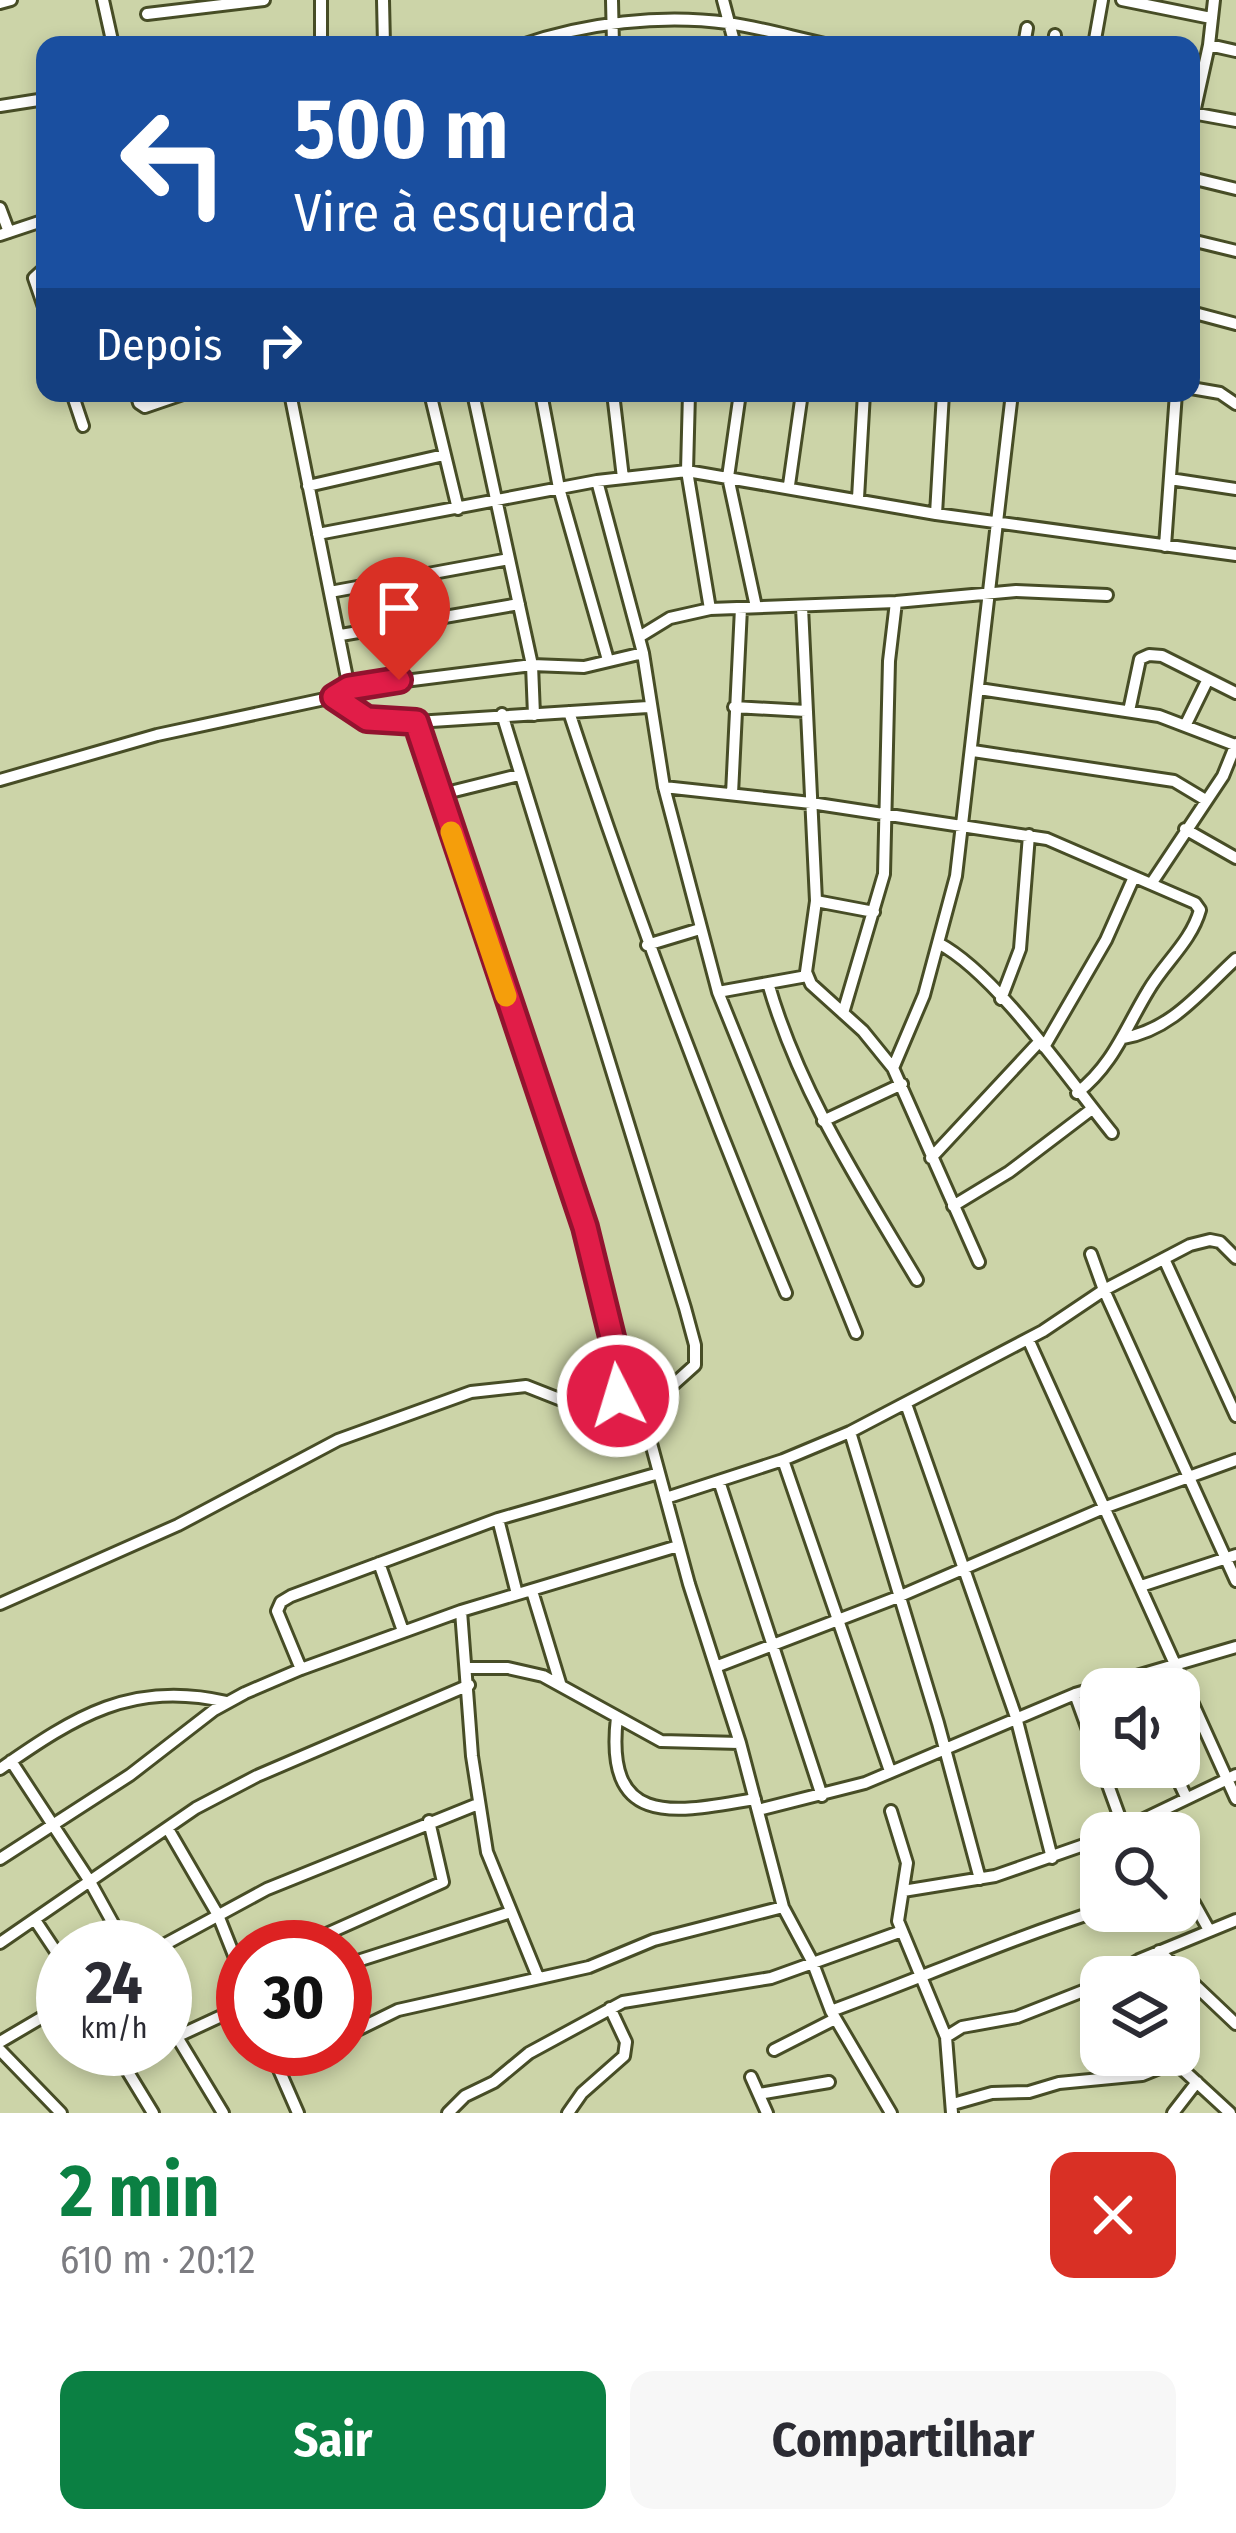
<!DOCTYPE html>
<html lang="pt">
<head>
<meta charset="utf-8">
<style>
  :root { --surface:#fff; --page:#f7f7f7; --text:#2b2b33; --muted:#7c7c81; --accent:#0b8043 }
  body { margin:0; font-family:"Fira Sans Condensed",sans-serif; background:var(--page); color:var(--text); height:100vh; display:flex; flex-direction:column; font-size:45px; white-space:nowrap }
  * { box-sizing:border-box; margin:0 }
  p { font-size:39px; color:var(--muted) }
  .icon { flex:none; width:66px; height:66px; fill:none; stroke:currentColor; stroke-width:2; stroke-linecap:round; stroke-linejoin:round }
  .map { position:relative; height:2113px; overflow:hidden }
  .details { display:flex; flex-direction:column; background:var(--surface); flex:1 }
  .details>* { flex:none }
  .banner { position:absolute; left:36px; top:36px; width:1164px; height:366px; border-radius:24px; box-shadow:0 6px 18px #0003; background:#1a4fa0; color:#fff; overflow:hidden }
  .tools { position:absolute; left:1080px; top:1668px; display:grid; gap:24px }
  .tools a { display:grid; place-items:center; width:120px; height:120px; border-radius:24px; background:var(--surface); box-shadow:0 6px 18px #0003; font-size:60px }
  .speed { position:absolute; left:36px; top:1920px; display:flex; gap:24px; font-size:60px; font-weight:700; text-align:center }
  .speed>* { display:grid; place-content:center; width:156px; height:156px; border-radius:50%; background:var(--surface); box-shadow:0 6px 18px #0003; line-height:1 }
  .speed small { font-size:30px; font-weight:400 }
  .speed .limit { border:18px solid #d22; background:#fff; color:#111 }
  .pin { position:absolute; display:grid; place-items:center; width:102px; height:102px; color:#fff; margin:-123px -51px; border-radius:50% 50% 50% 0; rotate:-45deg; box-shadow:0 0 12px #0007 }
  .pin .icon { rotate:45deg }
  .me { position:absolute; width:132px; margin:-66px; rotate:355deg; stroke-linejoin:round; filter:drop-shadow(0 0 9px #0008) }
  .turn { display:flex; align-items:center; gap:42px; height:252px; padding:0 60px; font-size:54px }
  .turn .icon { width:156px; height:156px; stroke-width:2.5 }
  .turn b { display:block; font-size:84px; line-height:102px }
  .then { display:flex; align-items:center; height:114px; padding:0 60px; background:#0003; gap:24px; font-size:45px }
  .round { display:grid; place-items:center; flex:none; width:126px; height:126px; border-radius:24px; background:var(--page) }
  .overview { display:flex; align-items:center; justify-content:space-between; height:204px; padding:0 60px }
  h1 { font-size:72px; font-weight:700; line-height:90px; color:var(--accent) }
  .button { display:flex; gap:24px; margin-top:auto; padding:24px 60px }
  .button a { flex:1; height:138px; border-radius:24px; background:var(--accent); color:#fff; font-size:48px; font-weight:700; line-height:138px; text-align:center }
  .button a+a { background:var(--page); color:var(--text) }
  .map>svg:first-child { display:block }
</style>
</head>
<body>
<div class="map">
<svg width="1236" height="2113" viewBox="0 0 1236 2113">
  <rect width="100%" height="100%" fill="#ccd4a8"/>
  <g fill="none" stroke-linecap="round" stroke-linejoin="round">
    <g stroke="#474d26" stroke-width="16">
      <path id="minor" d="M103,0L113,45
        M321,0V45
        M383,0L384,45
        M612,0L613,45
        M723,0L735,45
        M1122,0L1211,18
        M0,3L11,0
        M147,14L264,0
        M522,45C585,23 661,14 728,23C762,28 796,38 830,45
        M1024,45L1027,28
        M1054,45L1055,35
        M1094,45L1102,0
        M1209,45L1236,51
        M0,106L45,99
        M1192,113L1236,121
        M1194,113L1209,45L1214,0
        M1191,178L1236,189
        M0,208L9,232
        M0,235L45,220
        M1191,240L1236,251
        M45,268L34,278L45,310
        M1191,312L1236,324
        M1191,388L1220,393L1236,404
        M72,393L83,426
        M136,393L139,403L145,407L186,393
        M430,393L458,509
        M473,393L532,665L534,715
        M541,393L559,488L608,660
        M613,393L623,478
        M689,393L687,471L710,609
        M740,393L728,477L756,607
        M1170,479L1236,489
        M597,481L643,653L664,787L718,992L856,1333
        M789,485L802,393
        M308,486L444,455
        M858,498L864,393
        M936,514L943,393
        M318,534L597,481L687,471L936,514L1236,555
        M1165,546L1176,393
        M330,592L509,559
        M802,607L816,901L806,972L811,984L863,1031L893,1068
        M341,635L519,604
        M639,637L670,618L710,609L896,602L1016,591L1107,595
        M349,688L532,665L584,667L643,653
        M979,689L1159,716L1235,745
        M334,697L367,719L416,722L648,707
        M734,707L806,711
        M1129,711L1140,659L1149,655L1162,656L1236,693
        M569,712C634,909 706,1101 786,1293
        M416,722C473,909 550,1090 598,1279C607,1316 624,1358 618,1396
        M1186,724L1208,679
        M973,751L1174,781L1204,799
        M0,780L157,735L334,697L349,688L290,393
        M664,787L811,803L1047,839L1151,884L1223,776L1236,744
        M732,794L741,608
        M438,795L519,775
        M1185,829L1236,858
        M816,901L874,912
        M938,943C996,973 1069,1080 1112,1133
        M647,945L700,929
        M768,983C799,1091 860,1184 917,1280
        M718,992L807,976
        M1001,999L1020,949L1029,835
        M843,1013L884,874L889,661L896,602
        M1123,1038C1172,1030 1201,991 1236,959
        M1044,1047L1106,940L1134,877
        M1077,1093C1113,1065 1125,1029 1148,991C1164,963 1191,942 1200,910L1195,903L1151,884
        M823,1121L902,1084
        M931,1158L1039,1042
        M953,1206L1009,1172L1092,1109
        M1091,1254L1104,1290L1236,1581
        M1165,1261L1236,1416
        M979,1262L893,1068L924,995L956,876L1012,393
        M1028,1339L1236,1799
        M906,1404L1016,1717L1052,1858
        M648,1432L689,1584L740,1743L783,1907L812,1961L831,2011L891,2113
        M850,1432L938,1723L980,1879
        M783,1460L890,1771
        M719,1481L822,1796
        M666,1498L783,1460L850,1432L1043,1331L1104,1290L1190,1245L1210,1240L1220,1242L1236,1258
        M498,1519L517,1594
        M379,1563L403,1631
        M1141,1586L1236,1555
        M532,1591L560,1683
        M0,1604L178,1525L338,1440L471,1392L526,1386L582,1408H594L618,1396L655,1393L675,1383L695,1365V1345L685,1308L502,714
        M461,1611L472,1756L487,1852L538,1977
        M718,1666L898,1597L1106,1507L1236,1460
        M468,1668H508L543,1676L661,1741L740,1743
        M301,1669L277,1611L281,1602L291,1596L498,1519L659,1473
        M1075,1694L1124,1829
        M617,1717C604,1829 674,1813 755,1799
        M11,1761L89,1880L126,1947
        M1172,1767L1186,1797
        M0,1769C76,1716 132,1680 227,1702
        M758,1810L865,1783L1075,1694L1236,1647
        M891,1811L907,1863L898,1921L946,2037L962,2027L1017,2017L1101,1984
        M168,1829L218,1915L243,1978
        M1115,1833L1236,1775
        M0,1859L130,1775L214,1710L245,1693L301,1669L461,1611L678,1546
        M1179,1889L1194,1903L1209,1930
        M903,1891L995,1876L1101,1839
        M35,1920L63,1962
        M322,1936L443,1882L429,1821
        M0,1943L196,1808L257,1776L469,1685
        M160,1947L267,1889L478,1804
        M1159,1951L1236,2024
        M345,1965L511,1912
        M1111,1977L1139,1960L1236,1920
        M831,2011C921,1978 1009,1939 1101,1910
        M165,2017L223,2113
        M345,2036L398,2010L589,1967L654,1940L783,1907
        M176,2037L243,2006
        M946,2037L952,2113
        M0,2042L63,2005
        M114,2049L153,2113
        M270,2049L298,2113
        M0,2050L61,2113
        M774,2050L835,2019
        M1167,2055L1230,2113
        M751,2077L767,2113
        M759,2094L829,2082
        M953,2104L992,2093L1029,2092L1059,2083L1142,2075L1174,2062
        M448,2113L465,2096L494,2082L529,2053L623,2002L771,1978L902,1931
        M568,2113L582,2093L624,2056L626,2042L610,2008
        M1173,2113L1197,2082"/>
    </g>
    <use href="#minor" stroke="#fff" stroke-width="10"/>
  </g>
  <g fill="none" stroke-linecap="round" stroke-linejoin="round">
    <g stroke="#92132f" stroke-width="30">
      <path id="route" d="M399,680L349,688L334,697L367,719L416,722L585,1227L613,1341L620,1381L618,1396"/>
    </g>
    <use href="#route" stroke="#e11d48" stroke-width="21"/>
    <path stroke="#f59e0b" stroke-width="21" d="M451,832L506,996"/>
  </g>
</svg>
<div class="tools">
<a><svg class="icon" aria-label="sound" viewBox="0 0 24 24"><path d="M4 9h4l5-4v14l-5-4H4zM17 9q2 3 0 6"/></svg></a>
<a><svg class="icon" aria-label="search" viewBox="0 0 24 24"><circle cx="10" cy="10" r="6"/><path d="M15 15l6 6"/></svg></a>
<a><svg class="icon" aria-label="layers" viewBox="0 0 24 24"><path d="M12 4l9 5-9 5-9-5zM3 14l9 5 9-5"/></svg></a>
</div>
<div class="speed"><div>24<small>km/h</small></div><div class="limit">30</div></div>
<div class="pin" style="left:399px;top:680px;background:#d93025"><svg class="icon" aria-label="arrive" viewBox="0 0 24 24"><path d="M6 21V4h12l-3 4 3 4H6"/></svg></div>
<svg class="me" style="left:618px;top:1396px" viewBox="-20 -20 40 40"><circle r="17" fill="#e11d48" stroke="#fff" stroke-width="3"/><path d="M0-11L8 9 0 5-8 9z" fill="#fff"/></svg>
<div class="banner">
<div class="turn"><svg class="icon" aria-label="left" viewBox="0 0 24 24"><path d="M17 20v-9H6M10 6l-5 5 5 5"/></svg><div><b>500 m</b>Vire à esquerda</div></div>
<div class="then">Depois<svg class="icon" aria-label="right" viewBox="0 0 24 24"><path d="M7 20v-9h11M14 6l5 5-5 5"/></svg></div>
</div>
</div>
<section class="details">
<div class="overview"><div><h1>2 min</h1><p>610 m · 20:12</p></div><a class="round" style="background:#d93025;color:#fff"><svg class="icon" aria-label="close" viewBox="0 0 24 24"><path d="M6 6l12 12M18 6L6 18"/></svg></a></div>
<div class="button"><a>Sair</a><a>Compartilhar</a></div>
</section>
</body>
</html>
